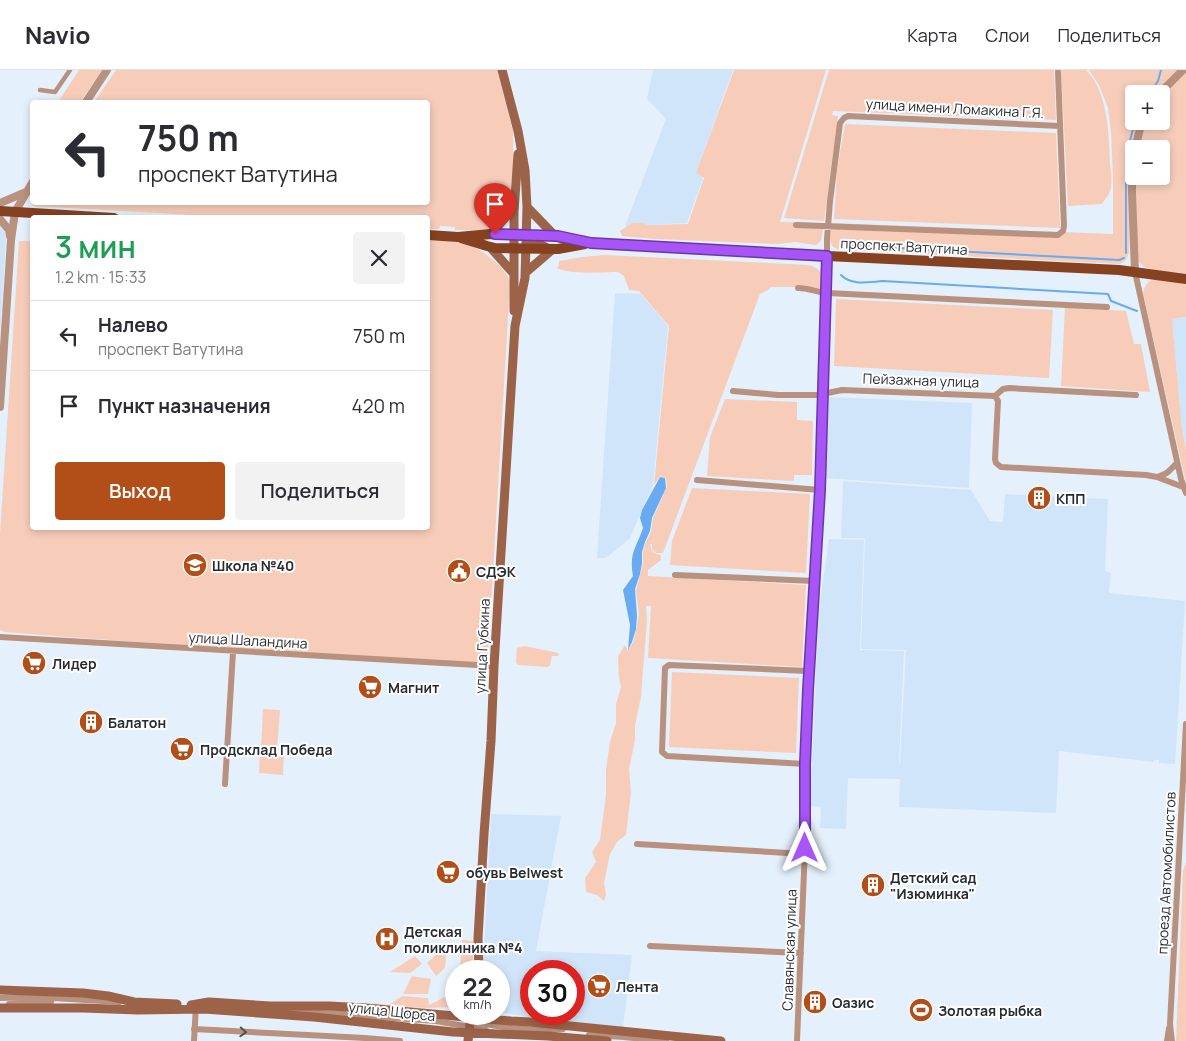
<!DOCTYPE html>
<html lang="ru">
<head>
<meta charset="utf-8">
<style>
  :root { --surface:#fff; --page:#f2f2f3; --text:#2b2b33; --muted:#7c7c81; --line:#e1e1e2; --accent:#b24f18 }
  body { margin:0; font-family:Manrope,sans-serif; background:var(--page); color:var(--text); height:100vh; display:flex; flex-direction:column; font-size:19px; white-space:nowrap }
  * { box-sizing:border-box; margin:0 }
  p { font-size:16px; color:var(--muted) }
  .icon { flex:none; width:28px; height:28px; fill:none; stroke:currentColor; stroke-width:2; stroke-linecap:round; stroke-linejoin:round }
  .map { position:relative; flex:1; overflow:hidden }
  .sheet { position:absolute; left:30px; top:145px; width:400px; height:315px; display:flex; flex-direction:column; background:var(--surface); border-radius:5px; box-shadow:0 2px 8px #0003 }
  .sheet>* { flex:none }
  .hud { position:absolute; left:30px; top:30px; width:400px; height:105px; border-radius:5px; box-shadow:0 2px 8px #0003; background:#fff; color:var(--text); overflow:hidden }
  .buttons { position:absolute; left:1125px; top:15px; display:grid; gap:10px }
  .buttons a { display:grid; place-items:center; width:45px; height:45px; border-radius:5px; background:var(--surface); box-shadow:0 2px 8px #0003; font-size:25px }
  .speed { position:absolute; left:445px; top:890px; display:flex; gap:10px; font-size:25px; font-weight:700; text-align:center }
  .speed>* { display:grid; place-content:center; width:65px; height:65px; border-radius:50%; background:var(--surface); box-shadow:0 2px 8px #0003; line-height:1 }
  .speed small { font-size:12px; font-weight:400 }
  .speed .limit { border:8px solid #d22; background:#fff; color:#111 }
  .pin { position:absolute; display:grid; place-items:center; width:42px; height:42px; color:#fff; margin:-51px -21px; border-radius:50% 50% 50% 0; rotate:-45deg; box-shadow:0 0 5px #0007 }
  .pin .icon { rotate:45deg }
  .me { position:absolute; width:55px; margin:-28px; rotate:0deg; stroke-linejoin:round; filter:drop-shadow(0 0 4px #0008) }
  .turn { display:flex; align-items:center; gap:18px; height:105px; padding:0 25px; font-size:22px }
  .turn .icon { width:65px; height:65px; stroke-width:2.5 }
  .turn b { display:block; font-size:35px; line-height:42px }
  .round { display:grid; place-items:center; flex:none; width:52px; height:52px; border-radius:5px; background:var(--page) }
  .head { display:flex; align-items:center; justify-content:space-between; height:85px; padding:0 25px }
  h1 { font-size:30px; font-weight:600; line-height:38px; color:#1e9e55 }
  .primary-button { display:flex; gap:10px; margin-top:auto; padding:10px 25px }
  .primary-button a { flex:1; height:58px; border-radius:5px; background:var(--accent); color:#fff; font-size:20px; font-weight:600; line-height:58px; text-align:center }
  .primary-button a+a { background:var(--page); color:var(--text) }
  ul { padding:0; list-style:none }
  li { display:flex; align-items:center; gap:15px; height:70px; padding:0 25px; border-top:1px solid var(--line) }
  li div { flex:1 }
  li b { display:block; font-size:19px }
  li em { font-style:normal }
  header { display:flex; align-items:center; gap:30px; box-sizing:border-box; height:70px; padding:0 25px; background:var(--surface); border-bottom:1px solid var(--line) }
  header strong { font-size:24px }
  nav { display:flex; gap:28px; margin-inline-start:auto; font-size:18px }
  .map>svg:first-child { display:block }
</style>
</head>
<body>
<header>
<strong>Navio</strong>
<nav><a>Карта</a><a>Слои</a><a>Поделиться</a></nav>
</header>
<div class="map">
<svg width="1186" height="971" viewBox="0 0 1186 971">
  <rect width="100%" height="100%" fill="#e4f0fc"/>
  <path fill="#d1e5fa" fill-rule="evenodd" d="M653,0H733L696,103L703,108L687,153L625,156L666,49L647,29Z
    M0,155L3,158L6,167L0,267Z
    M615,223L641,224L668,256L653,415L630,468L606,488H597Z
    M1186,247V378L1182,359L1172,249Z
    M828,327L972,333L969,418L823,408Z
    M843,411L971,420L990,451L1003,452L1005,424L1108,429L1105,501L1111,503L1109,523L1185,531L1175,694L1159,693V690H1154V692L1059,681L1056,743L899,737L900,709L848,708L846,759L820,758L821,737L810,736L819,539L829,469L864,470L860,580L904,581L899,693H900L906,580L861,579L865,468H841Z
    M491,744L561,746L536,881L632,885L623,958L539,949L499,942V901H483ZM531,901H574V944H531Z"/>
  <path fill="#f7cdba" d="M79,0H102L80,32H58Z
    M116,0H497L513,61V97L509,138L492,158L489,160H455V157L440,156L439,159H428V148H351L312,145L310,148L228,147L33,136L30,131L32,125V132H428V32H94Z
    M734,0H826L780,152L824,153L821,171L816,175L795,172L777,174L655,169L622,166L620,161L632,153H641L648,155L688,154L704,108L696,103Z
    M829,0H1054L1056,50L833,41L832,45L838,46L824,151L784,148Z
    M1061,0H1086C1108,21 1109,66 1110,93C1111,101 1112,110 1111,117C1111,123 1105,129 1102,134L1068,136Z
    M1089,0H1180L1154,24H1134V51H1139L1132,79L1130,94L1129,183L1126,190L1120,194L843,180C825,178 831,167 832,153L1113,164V107L1111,61L1108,38L1099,15Z
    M1186,2V204C1175,202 1148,202 1141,194C1138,191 1138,189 1137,186L1135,106H1161V79H1139L1146,51H1161V25Z
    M845,54L1056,63L1060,158L834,149L837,101Z
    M32,164V458H428V170C455,171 472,171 494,191C502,198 507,202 510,213L488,586L487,590L482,593C323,584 164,575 5,562L0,560V464L19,171H31Z
    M604,185L809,195C817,198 820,199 822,207L824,208V221L805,217H771L768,220L760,224L663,483H656L652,479V474H650C652,482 654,484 661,485V490L648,500V506L806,515L802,597L648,588L651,536H646L647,551L643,600L641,627L635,655V670L629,699L631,723L626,765L617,772L610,784L604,813L606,825L604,831L597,825L586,822L585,808L596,792L592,782L600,770L606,725V700L610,672L616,653V634L621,617L619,608L618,586L625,575L628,581L634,570L637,556L639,544L636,521L643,493V482L645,477L643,480L646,472L651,462L653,448L667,417L666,408L660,406L654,415L669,256L639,221L629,220L624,206L618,202C602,202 570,205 557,198L559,195V191L582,187Z
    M1156,209L1186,214V247L1172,249L1182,359L1186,380V413L1143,223C1145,215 1148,210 1156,209Z
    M836,229L1053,240L1049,308L834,296Z
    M1065,237L1126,241L1134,274H1141L1150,322L1061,316Z
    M725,329L797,332V350L813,351L812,405H794V411L707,406L710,367Z
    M692,418L810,424L806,503L670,495L672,471Z
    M524,576L559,583L558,586H552L550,595L548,597L518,595L516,592L517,578Z
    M672,602L799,608L796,683L669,677Z
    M263,639L280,640L277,680L261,679Z
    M260,682L284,683L283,705L259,703Z
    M1186,793V971H1176L1183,800Z
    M462,870L474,871L472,901H460Z
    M447,875L445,898L436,906L427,893Z
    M415,886L422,894L410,903L390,902Z
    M412,906L431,909L428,924H403Z
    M402,926L428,928L429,935L439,930L443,927L456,932V937L428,938L372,936V933L389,935Z"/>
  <path fill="#69abf1" d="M660,407L665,408L666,418L652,448L650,461L645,472L642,482V493L640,504L635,519L637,546L636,559L632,572L628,580L630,555L623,520L633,506C629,482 636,479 643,458L640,448L642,440Z"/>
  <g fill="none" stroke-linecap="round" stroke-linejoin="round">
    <path stroke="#69abf1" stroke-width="2" d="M1151,22L1158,11L1161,0
      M844,175L1119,190L1124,188
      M1126,183V94L1128,79L1135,51
      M841,205C852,216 868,212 883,211L1108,224L1111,231L1137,241"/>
    <path stroke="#b9917f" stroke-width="4.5" d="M40,20L55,22L70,0"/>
    <path stroke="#b9917f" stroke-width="6" d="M796,155L1058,165L1063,161L1064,156L1058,2
      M1135,202L1181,409L1186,423
      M798,218C808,218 817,222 827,223L1107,237
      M733,321L778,325H818L842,320L995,326L1003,319L1009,318L1136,325
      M995,326L998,331L995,389L996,393L1001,397L1146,405L1157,407L1183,417
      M1157,407C1170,403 1168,401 1177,393
      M697,410L820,420
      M675,505L814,511
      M0,567L494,596
      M805,694L667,686L662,682L665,598L669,595L808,601
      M225,714L233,582
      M637,774L805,784
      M650,876L801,883
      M0,928L37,927L119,932
      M9,934L51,932
      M288,939L305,942L345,944
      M340,946H366L436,951L486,960
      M474,951C507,960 530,960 563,959
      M194,959L365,968L400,971
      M589,965L625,967
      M623,967L666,971
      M194,971L196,935
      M797,971L805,778V694L808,601L820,420L827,206V169L830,131L840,53L844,48L848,46L1060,56
      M1167,971L1169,958
      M1172,971L1170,954L1186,654"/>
    <path stroke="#b9917f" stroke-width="8" d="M1159,24L1183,0
      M86,32L107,0
      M1135,79L1142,51
      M1134,87L1132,95V123L1135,202
      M0,133L26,122
      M0,149L9,160L10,166
      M0,337L11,170L15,142L32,113"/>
    <path stroke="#9c6349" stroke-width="9" d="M527,137L555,166
      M525,162L534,171L549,179
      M491,164L514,137
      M490,177L514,204
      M525,203L553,179
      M514,241V142L518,84
      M479,901L478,868L484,764L491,671L494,596L515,256L525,208L527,137L525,100L518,61L502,0
      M0,920L83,923L108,926L134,932L177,934
      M191,935L209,932L270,936H329L366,938L511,951L530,952L721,971
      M0,938H83L138,940L204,939L314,947L453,962L548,966L607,971
      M468,971L471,944"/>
    <path stroke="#854120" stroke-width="10" d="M0,141L114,148
      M428,165L458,167L491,164L551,166L591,173L827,186L1119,200L1186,209
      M461,168L487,176L495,178L558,179L585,174"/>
  </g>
  <defs><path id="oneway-chevron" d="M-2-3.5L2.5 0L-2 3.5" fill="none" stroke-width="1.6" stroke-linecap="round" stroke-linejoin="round" transform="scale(1.25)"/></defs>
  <use stroke="#5a4f4d" href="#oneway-chevron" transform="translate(243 962) rotate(3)"/>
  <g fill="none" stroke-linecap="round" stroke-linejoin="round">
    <g stroke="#6d37a1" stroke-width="12">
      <path id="route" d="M495,164L558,166L591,173L827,186L820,420L808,620L805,694V778"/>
    </g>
    <use href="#route" stroke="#a855f7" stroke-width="9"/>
  </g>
  <defs>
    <g id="building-disc" transform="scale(1.25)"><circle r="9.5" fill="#b24f18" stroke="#fff"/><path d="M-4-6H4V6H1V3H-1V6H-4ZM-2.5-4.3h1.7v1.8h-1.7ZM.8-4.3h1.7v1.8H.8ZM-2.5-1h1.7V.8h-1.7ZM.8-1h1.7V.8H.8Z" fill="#fff"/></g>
    <g id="school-disc" transform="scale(1.25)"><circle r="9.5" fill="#b24f18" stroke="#fff"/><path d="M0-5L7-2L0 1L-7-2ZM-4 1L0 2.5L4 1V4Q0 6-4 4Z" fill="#fff"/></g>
    <g id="civic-disc" transform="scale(1.25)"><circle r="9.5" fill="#b24f18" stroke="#fff"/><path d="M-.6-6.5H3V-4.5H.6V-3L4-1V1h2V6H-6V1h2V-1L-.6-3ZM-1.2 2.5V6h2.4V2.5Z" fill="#fff"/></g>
    <g id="supermarket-disc" transform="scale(1.25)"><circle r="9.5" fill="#b24f18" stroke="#fff"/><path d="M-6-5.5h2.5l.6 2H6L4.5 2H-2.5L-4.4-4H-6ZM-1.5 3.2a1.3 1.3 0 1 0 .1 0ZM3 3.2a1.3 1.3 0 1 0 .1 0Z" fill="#fff"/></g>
    <g id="hospital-disc" transform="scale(1.25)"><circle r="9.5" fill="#b24f18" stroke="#fff"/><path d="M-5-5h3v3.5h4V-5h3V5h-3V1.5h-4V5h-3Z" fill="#fff"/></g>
    <g id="stadium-disc" transform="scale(1.25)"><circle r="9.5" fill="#b24f18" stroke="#fff"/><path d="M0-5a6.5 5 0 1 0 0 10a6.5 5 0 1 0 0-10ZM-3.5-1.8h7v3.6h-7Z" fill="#fff"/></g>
  </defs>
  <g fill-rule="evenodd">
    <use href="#building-disc" x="1039" y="428"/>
    <use href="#school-disc" x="195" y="495"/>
    <use href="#civic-disc" x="459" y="501"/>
    <use href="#supermarket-disc" x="34" y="593"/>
    <use href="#supermarket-disc" x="370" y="617"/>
    <use href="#building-disc" x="91" y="652"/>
    <use href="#supermarket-disc" x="182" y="679"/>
    <use href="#supermarket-disc" x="448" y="802"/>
    <use href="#building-disc" x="873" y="815"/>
    <use href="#hospital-disc" x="387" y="869"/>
    <use href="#supermarket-disc" x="599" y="916"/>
    <use href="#building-disc" x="815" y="932"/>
    <use href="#stadium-disc" x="921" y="940"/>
  </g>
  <g text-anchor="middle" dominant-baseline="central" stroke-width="4" stroke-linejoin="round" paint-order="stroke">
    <g font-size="14" fill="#272c32" stroke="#fff">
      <text transform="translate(955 38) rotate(3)">улица имени Ломакина Г.Я.</text>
      <text transform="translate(904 176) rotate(3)">проспект Ватутина</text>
      <text transform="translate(921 310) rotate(2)">Пейзажная улица</text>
      <text transform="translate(248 570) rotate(3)">улица Шаландина</text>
      <text transform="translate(482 576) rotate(-87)">улица Губкина</text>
      <text transform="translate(1166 803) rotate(-87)">проезд Автомобилистов</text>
      <text transform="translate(789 880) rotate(-88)">Славянская улица</text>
      <text transform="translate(392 941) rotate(6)">улица Щорса</text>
    </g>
    <g font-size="14" font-weight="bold" fill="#272c32" stroke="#fff" text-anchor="start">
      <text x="1056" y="428">КПП</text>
      <text x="212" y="495">Школа №40</text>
      <text x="476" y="501">СДЭК</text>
      <text x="52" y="593">Лидер</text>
      <text x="388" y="617">Магнит</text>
      <text x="108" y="652">Балатон</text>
      <text x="200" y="679">Продсклад Победа</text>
      <text x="466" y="802">обувь Belwest</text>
      <text x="890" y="807">Детский сад<tspan x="890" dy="16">"Изюминка"</tspan></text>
      <text x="404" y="861">Детская<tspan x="404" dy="16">поликлиника №4</tspan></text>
      <text x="616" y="916">Лента</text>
      <text x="832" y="932">Оазис</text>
      <text x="938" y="940">Золотая рыбка</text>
    </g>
  </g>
</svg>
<div class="buttons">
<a>+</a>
<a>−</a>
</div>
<div class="speed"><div>22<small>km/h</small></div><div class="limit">30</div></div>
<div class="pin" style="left:495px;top:164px;background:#d93025"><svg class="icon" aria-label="arrive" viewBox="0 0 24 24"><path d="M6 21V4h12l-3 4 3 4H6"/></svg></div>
<svg class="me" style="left:805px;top:778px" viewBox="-20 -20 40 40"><path d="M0-17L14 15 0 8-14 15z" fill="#a855f7" stroke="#fff" stroke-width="4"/></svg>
<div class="hud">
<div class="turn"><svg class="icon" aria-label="left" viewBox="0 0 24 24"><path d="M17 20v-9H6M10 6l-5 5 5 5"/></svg><div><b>750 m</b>проспект Ватутина</div></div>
</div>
<section class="sheet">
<div class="head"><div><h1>3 мин</h1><p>1.2 km · 15:33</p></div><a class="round"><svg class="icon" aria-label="close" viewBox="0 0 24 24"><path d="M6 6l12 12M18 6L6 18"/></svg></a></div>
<ul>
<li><svg class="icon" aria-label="left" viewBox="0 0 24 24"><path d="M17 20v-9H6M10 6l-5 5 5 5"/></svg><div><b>Налево</b><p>проспект Ватутина</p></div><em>750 m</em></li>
<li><svg class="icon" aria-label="arrive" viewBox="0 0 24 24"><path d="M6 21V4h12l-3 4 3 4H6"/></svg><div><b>Пункт назначения</b></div><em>420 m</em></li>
</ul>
<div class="primary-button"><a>Выход</a><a>Поделиться</a></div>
</section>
</div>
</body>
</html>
